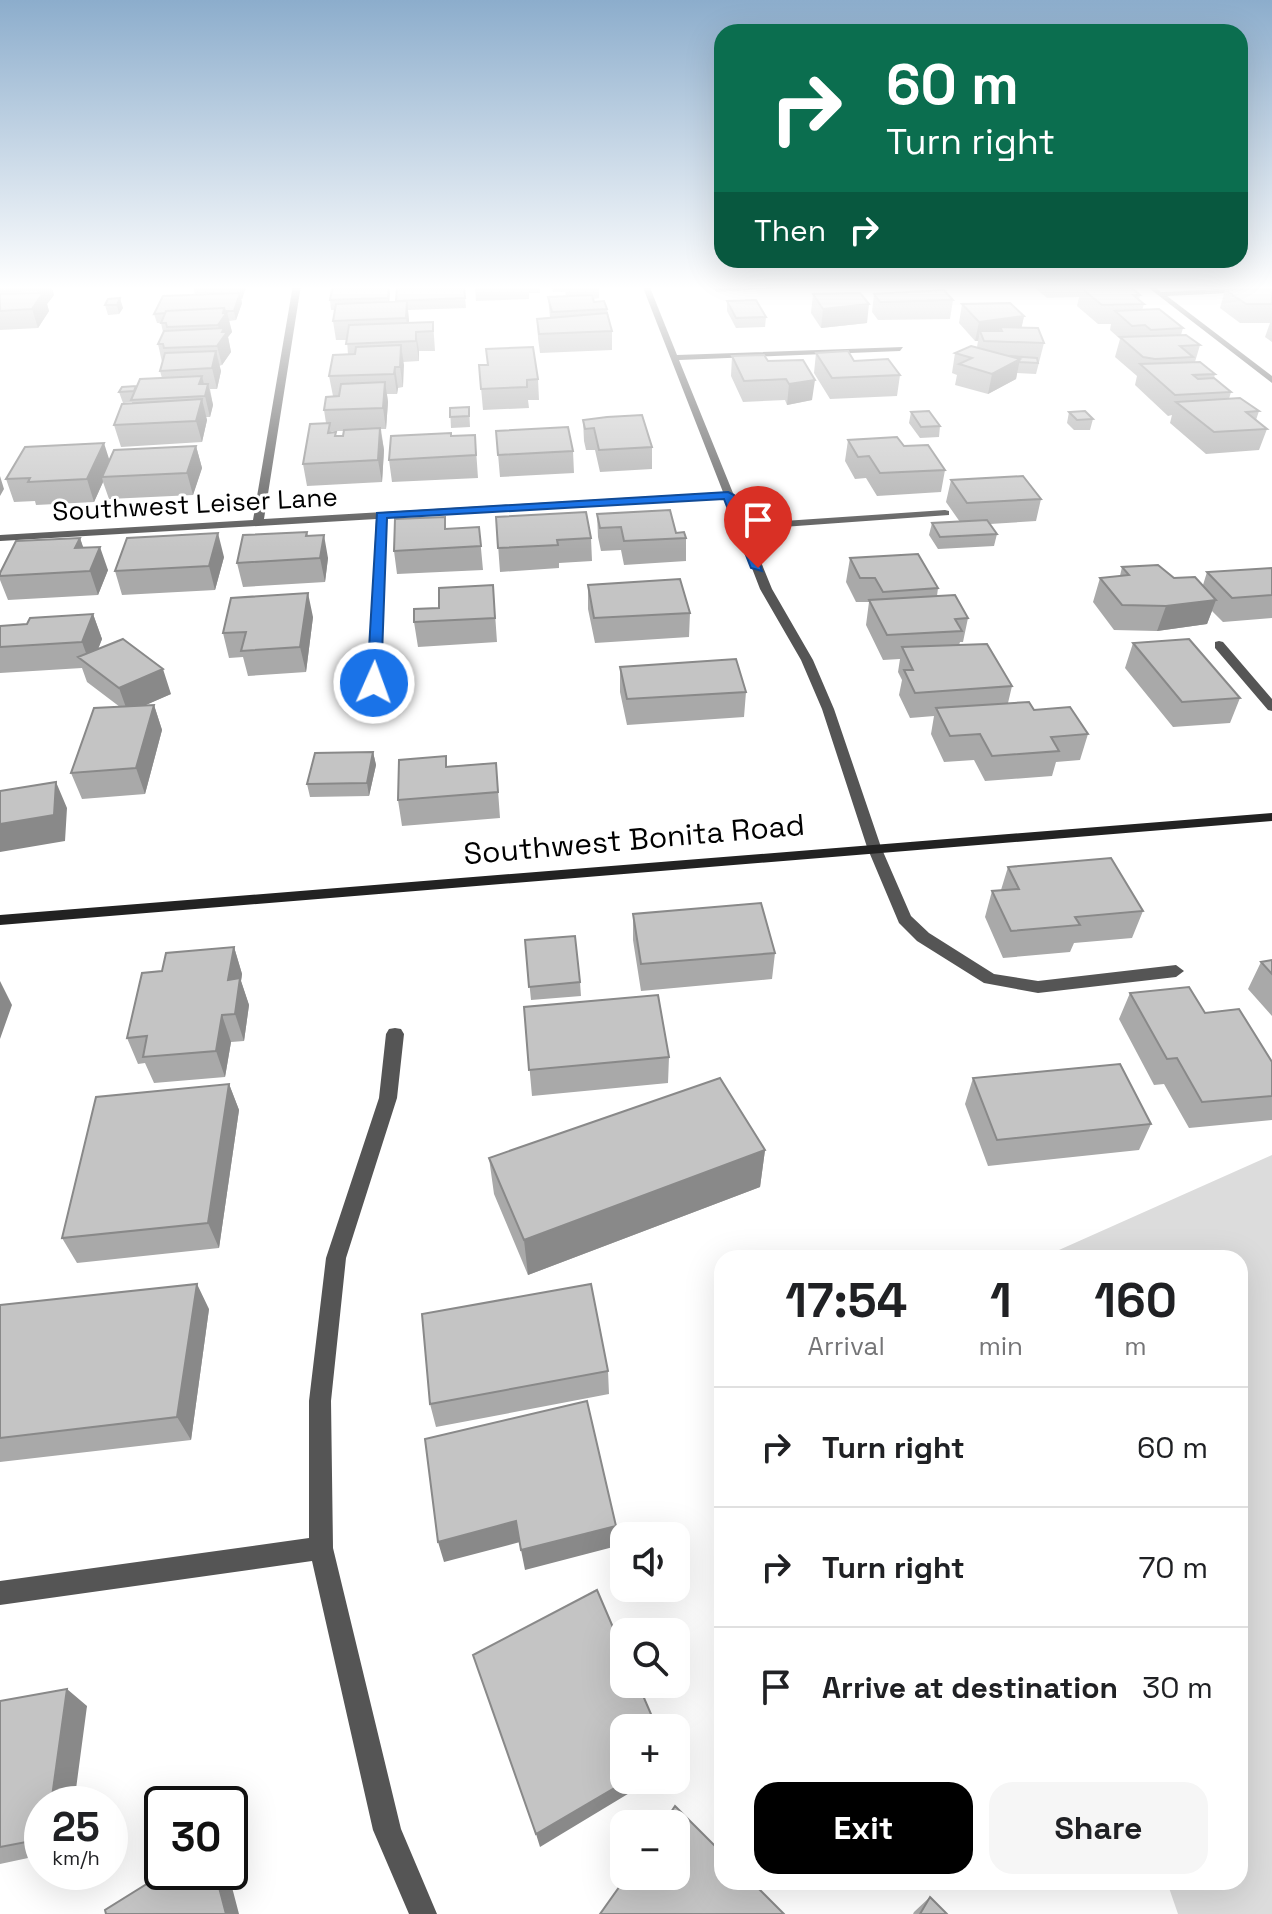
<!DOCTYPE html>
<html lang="en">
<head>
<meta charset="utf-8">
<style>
  :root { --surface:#fff; --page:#f6f6f6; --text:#202124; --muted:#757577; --line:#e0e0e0; --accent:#000 }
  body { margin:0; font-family:"Space Grotesk",sans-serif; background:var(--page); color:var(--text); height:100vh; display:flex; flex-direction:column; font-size:30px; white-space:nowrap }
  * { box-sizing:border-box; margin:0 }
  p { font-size:26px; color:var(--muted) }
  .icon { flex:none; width:44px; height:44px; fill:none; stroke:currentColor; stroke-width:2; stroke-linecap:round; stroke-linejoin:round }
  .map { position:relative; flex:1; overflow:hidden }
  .details { position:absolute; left:714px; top:1250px; width:534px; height:640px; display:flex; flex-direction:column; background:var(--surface); border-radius:24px; box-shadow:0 8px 32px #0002 }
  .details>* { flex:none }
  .guide { position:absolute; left:714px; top:24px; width:534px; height:244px; border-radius:24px; box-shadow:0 8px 32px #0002; background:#0b6e4f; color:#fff; overflow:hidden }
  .buttons { position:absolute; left:610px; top:1522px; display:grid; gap:16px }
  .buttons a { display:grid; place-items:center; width:80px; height:80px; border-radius:16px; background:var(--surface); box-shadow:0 8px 32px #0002; font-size:40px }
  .speed { position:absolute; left:24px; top:1786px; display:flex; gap:16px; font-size:40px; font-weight:700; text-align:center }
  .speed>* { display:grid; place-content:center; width:104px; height:104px; border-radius:50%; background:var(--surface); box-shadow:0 8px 32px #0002; line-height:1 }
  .speed small { font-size:20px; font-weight:400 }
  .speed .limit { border:4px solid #111; border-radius:12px; background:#fff; color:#111 }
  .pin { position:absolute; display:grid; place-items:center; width:68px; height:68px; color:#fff; margin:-82px -34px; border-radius:50% 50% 50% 0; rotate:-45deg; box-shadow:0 0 8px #0007 }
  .pin .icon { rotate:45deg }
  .me { position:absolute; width:88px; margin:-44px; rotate:2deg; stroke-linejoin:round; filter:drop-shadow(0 0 6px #0008) }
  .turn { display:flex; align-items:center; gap:28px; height:168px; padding:0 40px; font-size:36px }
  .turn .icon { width:104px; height:104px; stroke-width:2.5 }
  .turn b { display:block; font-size:56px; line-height:68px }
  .then { display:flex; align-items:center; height:76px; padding:0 40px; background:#0003; gap:16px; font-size:30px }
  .eta { display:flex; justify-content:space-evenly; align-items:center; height:136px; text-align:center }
  .eta b { font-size:48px; font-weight:700; line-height:56px }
  .action { display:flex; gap:16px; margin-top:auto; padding:16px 40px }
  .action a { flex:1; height:92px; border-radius:24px; background:var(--accent); color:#fff; font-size:32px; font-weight:700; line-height:92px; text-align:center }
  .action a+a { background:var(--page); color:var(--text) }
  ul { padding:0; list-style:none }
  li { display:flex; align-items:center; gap:24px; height:120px; padding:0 40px; border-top:2px solid var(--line) }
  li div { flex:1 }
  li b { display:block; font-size:30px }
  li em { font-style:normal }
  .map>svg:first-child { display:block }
</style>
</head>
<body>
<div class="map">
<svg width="1272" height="1914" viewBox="0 0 1272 1914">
  <rect width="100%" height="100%" fill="#fff"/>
  <path fill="#dcdcdc" d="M1272,1155V1914H1178L1167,1882H1240V1258H1041Z"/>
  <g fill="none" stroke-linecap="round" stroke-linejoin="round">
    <path fill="#555" fill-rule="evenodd" d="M945,510L949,511V515L741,530L736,527L741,524Z
      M874,842L881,847L911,916L929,933L994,974L1038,981L1176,965L1184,971L1176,977L1038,993L984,983L917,941L899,923L867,847Z"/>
    <path fill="#555" fill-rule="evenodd" d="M293,285H301L264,519L723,492L642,285H649L677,355L903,347L900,351L679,360L772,589L813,660L834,709L881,847L879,850H869L867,847L822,709L801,660L760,589L725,498L386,518L380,683L374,687L368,683L376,519L0,541V535L253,520Z
      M1145,285H1153L1161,292L1272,287V291L1167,296L1272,376V383Z
      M1219,641L1223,642L1272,699V711L1268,710L1215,648V642Z
      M395,1028L401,1029L404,1034L397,1098L346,1258L331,1401L333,1548L401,1829L437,1914H409L373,1830L312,1561L0,1605V1581L309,1538V1401L326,1258L379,1098L386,1034L389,1029Z"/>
    <path fill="#222" fill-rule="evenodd" d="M1272,813V821L0,925V915Z"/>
  </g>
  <path fill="#a9a9a9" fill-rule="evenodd" d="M0,285H51L54,295L47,304L49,311L38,328L0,330Z
    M193,285H247L242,299H241L242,303L236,320L229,321L232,332L228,337L231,352L222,365L219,366L221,371L217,389H210L213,405L210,417H206L207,420L202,442L121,447L114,425L132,404V402L123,403L119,392L162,378L160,371L162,362L158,344L163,332L161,323H157L154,314L195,295Z
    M464,285L466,308L408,310L409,323L433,322L435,351H419V361L403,362V387L398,388L397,394H387L388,402L386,429H381L384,450L382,482L307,486L303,464L326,423L324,410L333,396L329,376L348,355L347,340H336L333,321L335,310H331L330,300L390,289L389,301H396ZM331,431H344L343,436H336Z
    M475,285H540V293H529V299L476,301Z
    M551,285H599V298L593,299L594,302L607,309L612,331V350L540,353L538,338L537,319L550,317L548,297L566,296L565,292H553Z
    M713,285H808V286L716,292Z
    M1032,285H1103L1102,287L1128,285L1140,295L1139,300L1144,304L1142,310L1183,328L1181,335L1200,345L1195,362L1215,374L1214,378L1231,392L1229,399L1259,411L1256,420L1267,429L1259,450L1206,454L1170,423L1172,415L1168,416L1135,385L1137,376L1115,357L1120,339L1110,330L1111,324H1098L1077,306L1079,297L1047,298Z
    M1272,288V342L1265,337L1270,323H1240L1220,308L1225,290Z
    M813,294L867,323L821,328L811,313Z
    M874,294L953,300L950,319L878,320L872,312Z
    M108,299L123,308L119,314L108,315L105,305Z
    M727,301L766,317L765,327L736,328L727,311Z
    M962,304L1024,316L1021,328L1044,343L1036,374L1017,373L1016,379L988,394L955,385L957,375L952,373L955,353L977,347L978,341H975L959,323Z
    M816,353L854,361L900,375L897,396L830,399L814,373Z
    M732,356L768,361L812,400L787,405L785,400L743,402L731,376Z
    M479,365L538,379L539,400H528L529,408L483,410Z
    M469,407L470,427L451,428L450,408Z
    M911,412L940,426L939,437L920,438L909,423Z
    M1069,412L1093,419L1090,430H1074L1067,423Z
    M583,420L652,447V469L600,472L595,450H586L584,441Z
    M496,431L573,451L574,473L500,477Z
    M475,435L478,478L392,482L389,460L451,436Z
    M848,440L904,446L945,470L941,492L877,496L866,478L855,479L845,461Z
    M196,446L202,468L193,495L109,499L103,482L94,502L36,505L35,501L14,502L6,479L109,460Z
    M951,480L1041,499L1036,521L990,524L997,534L994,546L938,549L929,535L932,523L960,522L946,502Z
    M597,514L686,538V561L624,565L621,550L601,551L598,537Z
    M445,517L446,529L479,527L483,570L397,574L394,551Z
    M496,517L591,538L592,561L559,563V568L500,572Z
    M307,532L308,536L328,558L325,582L243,587L237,563Z
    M80,538L83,548L108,570L98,595L8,600L0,580V573Z
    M224,557L215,590L122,595L115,571Z
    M850,558L938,588L937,596L968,618L963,642H960L959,645L1012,686L1008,703L1034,710L1088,734L1080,760L1056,762L1052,776L985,781L974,760L944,762L931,734L934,716L910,718L899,695L902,680L898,672L900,659L883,660L866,625L869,602H856L846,582Z
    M1122,567L1203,585L1207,572L1272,568V618L1223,622L1212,611L1207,624L1157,631L1114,630L1093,602L1100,578L1120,576Z
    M493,585L497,642L418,647L414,622L439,608Z
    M588,585L690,613L689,637L595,643L588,609Z
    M93,614L102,639L98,649L171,694L145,705H154L162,730L145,794L82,799L71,773L120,707L87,682L82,668L0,673V626L27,624Z
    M313,617L306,672L248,676L243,657L229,658L223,633Z
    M1133,643L1240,698L1230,723L1173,727L1125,668Z
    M620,667L746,692L744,717L627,725L620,692Z
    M373,752L376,765L369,796L310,797L307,784Z
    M446,757L447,766L496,763L500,818L402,826L398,800Z
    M1008,867L1143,911L1132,938L1074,943L1070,952L1003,958L985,917L992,891L1001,890Z
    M633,914L775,953L772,979L641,991L633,940Z
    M525,940L580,982L581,996L531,1000Z
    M234,947L242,974L241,981L249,1005L244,1041L231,1042L225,1077L154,1083L145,1063L138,1064L127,1038L162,971Z
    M1272,960V1016L1248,989L1261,962Z
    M1130,993L1205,1013L1272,1062V1120L1189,1128L1164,1084L1154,1085L1119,1019Z
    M524,1007L669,1057L668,1083L532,1096Z
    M973,1078L1151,1124L1139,1150L988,1166L965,1104Z
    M229,1084L239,1110L219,1248L77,1263L62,1238Z
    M765,1150L760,1187L528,1275L494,1194L489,1158Z
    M0,1305L209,1309L191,1440L0,1462Z
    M608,1371L609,1394L436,1427L430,1404Z
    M0,1701L87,1706L42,1804V1855L0,1864Z
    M930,1897L947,1914H913L914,1912Z"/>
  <path fill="#898989" d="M42,285H51L54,295L47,304L49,311L38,328L32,309L41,297L39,290Z
    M239,285H247L242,299Z
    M389,285H390V289L389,308L388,298Z
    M240,293L242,303L236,320L234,311Z
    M120,298L123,308L119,314L117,305Z
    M407,301L409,320V337L406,318Z
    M869,304L867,323L821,328L823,309Z
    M224,308L226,315L227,312L232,332L228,337L231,352L222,365L217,346L222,340L218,325Z
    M1024,316L1020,335L1002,331L1000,327L998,338L980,331L978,341H975L979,322Z
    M416,332L419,351V361L416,341Z
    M401,345L404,365L403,387L400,367Z
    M216,351L221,371L217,389L212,368Z
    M1020,359L1016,379L988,394L992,374Z
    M395,367L398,388L397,394L394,374Z
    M202,376L206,392L208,384L213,405L210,417L205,396L199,384Z
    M815,380L812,400L787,405L789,384Z
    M385,382L388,402L386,429L383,408Z
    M202,399L207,420L202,442L196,421Z
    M380,428L384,450L382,482L378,460Z
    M104,443L111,465L102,477L103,482L94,502L87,479Z
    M196,446L202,468L193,495L187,473Z
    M0,476L4,489L0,496Z
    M218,533L224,557L215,590L209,566Z
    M324,535L328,558L325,582L320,558Z
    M80,538L88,561L75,548Z
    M100,547L108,570L98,595L90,571Z
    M308,593L313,617L306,672L300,647Z
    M1216,600L1207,624L1157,631L1166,606Z
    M93,614L102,639L91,667L82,642Z
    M163,669L171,694L128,713L119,688Z
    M154,705L162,730L145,794L136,768Z
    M373,752L376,765L369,796L367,783Z
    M56,782L67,808L65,841L0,852V824Z
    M234,947L242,974L241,981L249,1005L244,1041L235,1014L228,980Z
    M0,981L12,1005L0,1039Z
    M222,1015L231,1042L225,1077L216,1051Z
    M229,1084L239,1110L219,1248L208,1223Z
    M765,1150L760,1187L528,1275L524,1240Z
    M197,1284L209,1309L191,1440L177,1417Z
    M516,1521L520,1542L444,1562L438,1542Z
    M616,1526L617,1546L525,1570L521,1550Z
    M67,1689L87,1706L74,1804H51Z
    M628,1780H651L540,1847L536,1834Z
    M215,1872H228L239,1914H226Z"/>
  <path fill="#c4c4c4" stroke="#898989" stroke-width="2" d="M4,285H42L39,290L0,291Z
    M333,285H389L388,298L330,300Z
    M434,285H464L465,298L396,301L397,287Z
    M1116,285H1128L1140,295H1133L1144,304L1102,305L1081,288L1118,286Z
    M1272,288V304H1246L1225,290Z
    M944,290L953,300L880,302L874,294Z
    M43,293L32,309L0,311V294Z
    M240,293L234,311H225L224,308L166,311L165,313L154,314L163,296Z
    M860,293L869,304L823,309L813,294Z
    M592,295L594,302L604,301L607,309L552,312L548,297Z
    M120,298L117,305H105L108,299Z
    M756,300L766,317L736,318L727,301Z
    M407,301L406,318L333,321L336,304Z
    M1010,303L1024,316L979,322L962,304Z
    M224,308L223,313L227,312L218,325L167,327L166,323H161L166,311Z
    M1159,309L1183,328L1151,330L1145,325L1132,326L1115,311Z
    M607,313L612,331L539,334L537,319Z
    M433,322V331L416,332V341L346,344L349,325Z
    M1000,327L1038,328L1044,343L984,341L980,331H1002Z
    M224,328L222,332H227L217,346L164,348L163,344H158L164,331Z
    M1186,335L1200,345L1180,346L1193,357L1155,359L1143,357L1120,337Z
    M401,345L400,367H395L394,374L329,376L333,355L355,354L356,347Z
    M971,346L1020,359L992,374L959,364L972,358L955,353Z
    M533,347L538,379L527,380V387L481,389L479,365H488L486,349Z
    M216,351L212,368L160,371L165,353Z
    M848,351L854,361L888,359L900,375L832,378L816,353Z
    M764,355L768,361L803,360L815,380L789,384L786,379L744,381L732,356Z
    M1010,356L1037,358L1038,363L1019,362L1020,359Z
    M1200,362L1215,374L1193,375L1198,379L1214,378L1231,392L1175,395L1140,364Z
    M202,376L199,384H208L205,396L131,400L140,379Z
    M385,382L383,408L324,410L326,397L339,396L341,384Z
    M136,386L134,391L119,392L122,387Z
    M1240,398L1259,411L1246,412L1267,429L1214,432L1176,402Z
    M202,399L196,421L114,425L122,404Z
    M469,407V416L450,417V408Z
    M929,411L940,426L921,427L911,412Z
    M1085,411L1093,419L1077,420L1069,412Z
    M642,415L652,447L599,450L594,428L585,429L583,420L607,417Z
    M330,423L328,433L336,432L335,436H343L344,430L380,428L378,460L303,464L310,424Z
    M568,427L573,451L498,455L496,431Z
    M451,433V436L475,435L476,455L389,460L391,436Z
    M897,437L904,446L928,445L945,470L880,473L869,456L858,457L848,440Z
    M104,443L87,479L28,482L30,478L6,479L25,447Z
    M196,446L187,473L102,477L114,450Z
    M1023,476L1041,499L967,503L951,480Z
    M670,510L676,533L684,532L686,538L624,541L621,527L600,528L597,514Z
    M586,512L591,538L557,540L558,545L498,548L496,517Z
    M445,517V529L479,527L481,546L394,551L395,519Z
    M987,520L997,534L940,537L932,523Z
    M307,532L306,536L324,535L320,558L237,563L243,535Z
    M218,533L209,566L115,571L127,538Z
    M80,538L75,548L100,547L90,571L0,576V573L16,541Z
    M918,554L938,588L883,592L875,578H860L850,558Z
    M1158,565L1174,578L1195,577L1216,600L1166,606L1122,605L1100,578L1129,575L1122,567Z
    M1272,568V595L1232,598L1207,572Z
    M680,579L690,613L594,618L588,585Z
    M493,585L495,618L414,622V609L439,608V588Z
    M308,593L300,647L241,651L246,632L223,633L231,598Z
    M955,595L968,618L955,619L962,631L887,635L869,600Z
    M93,614L82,642L0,647V626L27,624L30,618Z
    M123,639L163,669L119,688L78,657Z
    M1189,639L1240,698L1182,702L1133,643Z
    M987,644L1012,686L915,693L904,670H913L902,647Z
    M736,659L746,692L627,699L620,667Z
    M1029,702L1034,710L1070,707L1088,734L1051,737L1059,751L992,756L980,734L950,736L936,708Z
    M154,705L136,768L71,773L94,708Z
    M373,752L367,783L307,784L315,753Z
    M446,756V767L496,763L498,792L398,800L399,760Z
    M56,782L54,815L0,824V791Z
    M1111,858L1143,911L1075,917L1080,925L1011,931L992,891L1019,889L1008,867Z
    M761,903L775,953L641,964L633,914Z
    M575,936L580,982L529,987L525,940Z
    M234,947L228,980L240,978L235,1014L222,1015L216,1051L143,1057L147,1036L127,1038L142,973L162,971L166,953Z
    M1272,960V974L1261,962Z
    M1189,987L1205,1013L1239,1009L1272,1062V1096L1202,1102L1177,1058L1167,1059L1130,993Z
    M658,995L669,1057L529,1070L524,1007Z
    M1120,1064L1151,1124L997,1140L973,1078Z
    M720,1078L765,1150L524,1240L489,1158Z
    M229,1084L208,1223L62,1238L96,1097Z
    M197,1284L177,1417L0,1438V1305Z
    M591,1284L608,1371L430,1404L422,1314Z
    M587,1401L616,1526L521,1550L516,1521L438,1542L425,1439Z
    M597,1590L624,1653V1684H638L657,1728H624V1780H628L536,1834L473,1655Z
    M67,1689L51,1804H42V1839L0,1847V1701Z
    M675,1806L722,1853V1882H752L784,1914H600L627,1876H676V1824H663Z
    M166,1872H215L226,1914H106L105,1910Z
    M930,1897L947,1914H920Z"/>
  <linearGradient id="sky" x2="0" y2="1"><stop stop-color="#8cadcc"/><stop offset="0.52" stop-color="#fff"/><stop offset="1" stop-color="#fff" stop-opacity="0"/></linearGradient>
  <rect width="1272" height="553" fill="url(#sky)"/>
  <path fill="#1a73e8" stroke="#114b97" stroke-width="2" d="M728,492L734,495L762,571L751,568L724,499L387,518L381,683L374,687L367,683L377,513Z"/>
  <g text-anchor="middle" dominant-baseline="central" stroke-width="6" stroke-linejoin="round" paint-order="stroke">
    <g font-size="26" fill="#000" stroke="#fff">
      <text transform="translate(195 504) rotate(-3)">Southwest Leiser Lane</text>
    </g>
    <g font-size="30" fill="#000" stroke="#fff">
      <text transform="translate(634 839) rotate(-5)">Southwest Bonita Road</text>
    </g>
  </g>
</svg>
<div class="buttons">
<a><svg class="icon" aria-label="sound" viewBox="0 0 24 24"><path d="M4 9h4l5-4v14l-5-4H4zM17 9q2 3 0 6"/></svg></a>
<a><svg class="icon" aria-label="search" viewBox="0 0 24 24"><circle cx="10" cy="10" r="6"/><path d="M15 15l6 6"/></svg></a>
<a>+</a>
<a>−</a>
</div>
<div class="speed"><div>25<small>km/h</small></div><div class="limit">30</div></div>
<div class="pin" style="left:758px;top:568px;background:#d93025"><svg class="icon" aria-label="arrive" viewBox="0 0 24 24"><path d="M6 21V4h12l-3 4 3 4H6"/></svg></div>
<svg class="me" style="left:374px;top:683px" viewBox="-20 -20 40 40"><circle r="17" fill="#1a73e8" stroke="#fff" stroke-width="3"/><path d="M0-11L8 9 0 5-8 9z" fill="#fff"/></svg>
<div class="guide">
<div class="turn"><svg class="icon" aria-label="right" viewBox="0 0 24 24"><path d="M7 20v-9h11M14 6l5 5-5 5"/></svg><div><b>60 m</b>Turn right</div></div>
<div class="then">Then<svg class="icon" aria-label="right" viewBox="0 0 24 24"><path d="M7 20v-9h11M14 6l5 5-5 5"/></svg></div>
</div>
<section class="details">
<div class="eta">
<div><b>17:54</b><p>Arrival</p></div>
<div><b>1</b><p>min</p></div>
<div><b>160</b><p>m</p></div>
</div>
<ul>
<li><svg class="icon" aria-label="right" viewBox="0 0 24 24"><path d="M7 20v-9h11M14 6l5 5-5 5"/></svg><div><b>Turn right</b></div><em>60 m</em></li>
<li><svg class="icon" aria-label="right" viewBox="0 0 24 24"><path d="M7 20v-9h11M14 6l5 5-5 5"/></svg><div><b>Turn right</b></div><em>70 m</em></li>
<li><svg class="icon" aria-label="arrive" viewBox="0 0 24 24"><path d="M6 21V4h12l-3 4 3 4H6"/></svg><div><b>Arrive at destination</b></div><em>30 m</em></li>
</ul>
<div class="action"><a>Exit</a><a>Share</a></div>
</section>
</div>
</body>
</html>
